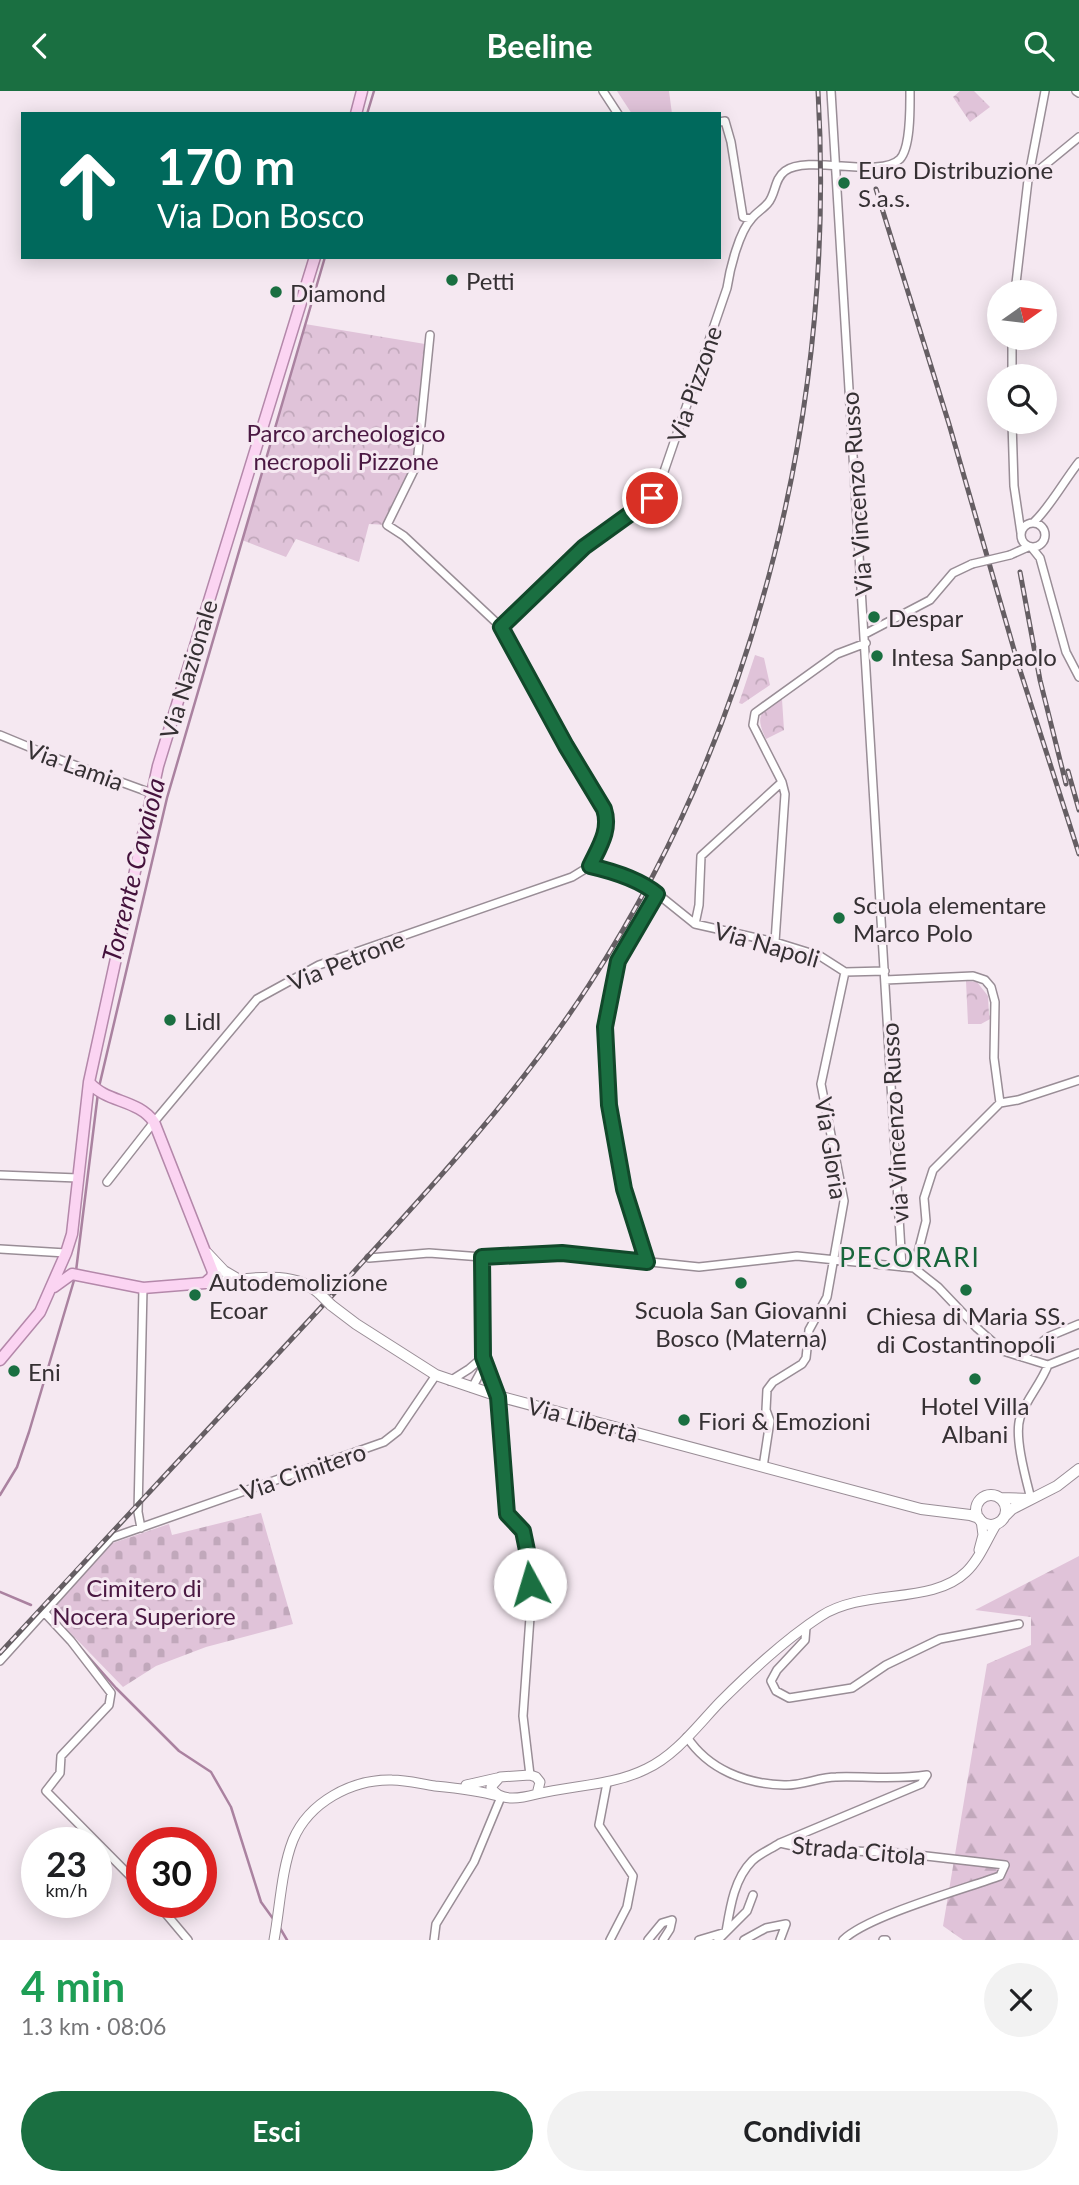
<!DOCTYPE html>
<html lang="it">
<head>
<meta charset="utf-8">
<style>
  :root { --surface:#fff; --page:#f2f2f2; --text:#202124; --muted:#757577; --accent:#1a6f41 }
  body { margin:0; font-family:Lato,sans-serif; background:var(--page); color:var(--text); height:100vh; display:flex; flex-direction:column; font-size:26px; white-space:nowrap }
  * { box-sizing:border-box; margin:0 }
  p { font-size:23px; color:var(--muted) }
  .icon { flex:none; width:38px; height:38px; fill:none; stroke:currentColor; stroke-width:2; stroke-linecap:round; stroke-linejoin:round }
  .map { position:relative; height:1849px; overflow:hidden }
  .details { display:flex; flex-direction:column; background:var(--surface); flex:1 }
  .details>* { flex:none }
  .top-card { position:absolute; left:21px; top:21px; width:700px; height:147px; border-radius:0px; box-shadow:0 4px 18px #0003; background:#00695c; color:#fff; overflow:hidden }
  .needle { width:46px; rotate:76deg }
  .tools { position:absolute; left:987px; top:189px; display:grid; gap:14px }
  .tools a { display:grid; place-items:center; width:70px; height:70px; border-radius:50%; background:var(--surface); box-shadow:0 4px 18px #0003; font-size:35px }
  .speed { position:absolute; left:21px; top:1736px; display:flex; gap:14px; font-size:35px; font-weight:700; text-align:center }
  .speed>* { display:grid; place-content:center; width:91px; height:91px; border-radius:50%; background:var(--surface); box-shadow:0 4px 18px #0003; line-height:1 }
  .speed small { font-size:18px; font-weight:400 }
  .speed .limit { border:10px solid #d22; background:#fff; color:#111 }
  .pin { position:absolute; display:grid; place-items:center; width:60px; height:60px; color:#fff; margin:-30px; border:4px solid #fff; border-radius:50%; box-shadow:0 2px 7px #0007 }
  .me { position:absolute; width:77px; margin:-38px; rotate:354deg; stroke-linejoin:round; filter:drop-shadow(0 0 5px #0008) }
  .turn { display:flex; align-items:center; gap:24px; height:147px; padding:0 21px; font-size:32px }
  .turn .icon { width:91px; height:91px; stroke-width:2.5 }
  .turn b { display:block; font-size:49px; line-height:60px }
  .round { display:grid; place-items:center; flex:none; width:74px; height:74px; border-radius:37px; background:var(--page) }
  .overview { display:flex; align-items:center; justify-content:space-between; height:119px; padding:0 21px }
  h1 { font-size:42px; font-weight:700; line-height:52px; color:#1e9e55 }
  .action { display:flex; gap:14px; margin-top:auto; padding:14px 21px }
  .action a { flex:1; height:80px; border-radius:42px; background:var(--accent); color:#fff; font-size:28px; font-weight:700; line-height:80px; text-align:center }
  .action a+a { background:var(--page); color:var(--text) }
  header { display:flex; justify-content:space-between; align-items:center; height:91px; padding:0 21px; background:var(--accent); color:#fff; font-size:32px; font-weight:700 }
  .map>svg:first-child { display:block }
</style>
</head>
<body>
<header><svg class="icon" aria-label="back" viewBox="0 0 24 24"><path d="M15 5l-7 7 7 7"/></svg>Beeline<svg class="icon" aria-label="search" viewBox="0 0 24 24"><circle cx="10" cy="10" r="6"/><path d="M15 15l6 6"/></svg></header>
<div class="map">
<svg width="1079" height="1849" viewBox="0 0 1079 1849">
  <defs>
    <pattern id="forest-firs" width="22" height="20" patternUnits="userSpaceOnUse" patternTransform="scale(1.75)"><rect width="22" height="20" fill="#e0c3d9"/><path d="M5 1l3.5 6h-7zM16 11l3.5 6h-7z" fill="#c1a8bb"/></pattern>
    <pattern id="cemetery-stones" width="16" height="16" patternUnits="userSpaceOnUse" patternTransform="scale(1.75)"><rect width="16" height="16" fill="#e0c3d9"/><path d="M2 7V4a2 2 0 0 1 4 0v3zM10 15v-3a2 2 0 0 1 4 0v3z" fill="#c1a8bb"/></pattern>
    <pattern id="park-crowns" width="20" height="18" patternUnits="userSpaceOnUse" patternTransform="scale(1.75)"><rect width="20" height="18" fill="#e0c3d9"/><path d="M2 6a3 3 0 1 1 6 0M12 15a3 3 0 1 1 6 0" fill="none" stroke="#c1a8bb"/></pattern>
  </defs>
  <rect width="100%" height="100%" fill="#f5e8f1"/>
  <path fill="#e0c3d9" d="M617,0H669L672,23H632Z"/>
  <path fill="url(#forest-firs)" d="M1079,1465V1849H963L943,1835L987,1573L1031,1554V1526L975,1519Z"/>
  <path fill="url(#cemetery-stones)" d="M261,1422L293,1533L206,1556L156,1575L123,1596L52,1523V1515L107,1454L169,1433L172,1444Z"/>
  <path fill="url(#park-crowns)" d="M960,0H974L990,16L970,31L953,6Z
    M305,233L425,253L417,373L387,434L369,433L359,471L296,448L286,466L242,449Z
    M755,564L764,567L770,594L742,613L739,612Z
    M782,608L784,639L766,648C754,623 761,621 782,608Z
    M966,890L977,891L988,905L989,924L992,927L981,933H968Z"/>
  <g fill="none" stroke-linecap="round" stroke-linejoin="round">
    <path stroke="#aa82a0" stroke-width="2.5" d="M367,23L374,0
      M99,996L167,707L325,166
      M76,1180L98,1002
      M0,1404L17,1376L29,1341L75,1186
      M0,1501L31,1514
      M78,1554L116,1597L179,1660L211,1681L231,1716L261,1811L274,1829
      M280,1837L287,1849"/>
    <g stroke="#998d96" stroke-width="10">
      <path id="minor" d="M603,0L618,23
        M831,0L902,1176
        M1076,0L1079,2
        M719,31L725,30L731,51L743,126L751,128
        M1029,87L1079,46
        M1015,201L1028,89L1045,0
        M430,244L417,373L387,434L404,445L501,536
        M1012,285V247
        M1012,331L1014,395L1021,442
        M1034,431C1050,416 1064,390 1079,371
        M1021 444a12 12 0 1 1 24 0a12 12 0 1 1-24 0Z
        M1032,457L1040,467L1066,561L1079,586
        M1010,464L1028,456
        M865,543L930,509L953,482L972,473
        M0,644L58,668L151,702
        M590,775C599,756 611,739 604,718L566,655L501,536L584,456L645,413L658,398L727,197C730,177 739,141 752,127C757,121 763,118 768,112C776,103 774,88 785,80C808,63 880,88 900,68C911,56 910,16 910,0
        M695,833L699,814L701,765L782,691L753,634L755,622L837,563L866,552
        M775,851L785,703L782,691
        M885,889L973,885L985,889L991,896L995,911L994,967L1000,1012
        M0,1084L78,1087
        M107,1091L154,1031L257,908L319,874L572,786L590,775L611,780L649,796L695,833L775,851L820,865L845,881L885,880
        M0,1158L66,1162
        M482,1166L483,1266L498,1305L507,1423L523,1440L530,1474L531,1512L523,1625L530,1684
        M369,1167L429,1162L482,1166L563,1162L699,1176L797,1165L914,1177L938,1196L977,1237L1003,1260L1048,1274
        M647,1171L624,1098L609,1014L605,937L618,870L657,803
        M914,1177L926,1130L924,1107L933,1079L1000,1012L1018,1009L1079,989
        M1022,1266L1050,1245L1079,1233
        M1048,1274L1079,1262
        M450,1290L469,1278L483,1266
        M472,1297L485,1273
        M763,1376L770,1330L766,1319L767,1299L773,1291L802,1273L806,1267L809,1239L827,1206L844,1110L821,993L845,881
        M1031,1408C1026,1388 1014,1346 1020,1327C1026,1308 1041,1293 1048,1274
        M141,1437L138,1421L143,1197
        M44,1521L71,1550L111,1602L109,1614L61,1665L60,1682L46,1700L142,1797
        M806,1536L805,1549L777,1579L771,1590L776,1600L789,1607L852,1597L886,1574L940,1548L1019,1533
        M0,1570L111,1447L384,1351L398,1340L436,1284
        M687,1646C708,1678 745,1693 784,1694C801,1695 819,1686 836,1686C867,1685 897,1689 927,1684L921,1693L780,1752L807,1758L900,1762L1005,1774L1000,1785C964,1798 867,1825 843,1849
        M607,1692L599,1734L633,1785L627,1816L610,1849
        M156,1811L188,1849
        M434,1849L436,1833L474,1771L501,1706
        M648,1849L662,1832L672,1829L670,1838L663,1849
        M699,1849L726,1841C730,1817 734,1788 752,1770C759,1763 771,1758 780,1752
        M718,1849L747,1820L753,1804
        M744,1849L766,1837L786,1833L780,1849
        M883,1849H886"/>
    </g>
    <g stroke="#998d96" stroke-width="11">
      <path id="tertiary" d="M979,1459L983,1444L981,1429
        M530,1684L536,1686L540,1691L537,1703C522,1707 499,1712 491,1696L500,1686Z
        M466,1694L497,1687
        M537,1703C573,1694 612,1695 646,1678C676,1664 697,1635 720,1611C751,1580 784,1549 821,1525C864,1497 932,1514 966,1481C980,1468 987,1448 997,1432
        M274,1849C280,1817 281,1780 293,1749C309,1711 352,1688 392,1689C407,1689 421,1693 435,1695C456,1697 477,1699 498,1705"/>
    </g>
    <g stroke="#998d96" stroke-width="12">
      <path id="secondary" d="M207,1162L224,1180L241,1190
        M205,1192C242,1190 292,1176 320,1203
        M331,1214L356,1233L436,1284L498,1305L921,1418L970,1424L979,1427
        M976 1419a15 15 0 1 1 30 0a15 15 0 1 1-30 0Z
        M1000,1407L1030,1408
        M1005,1425L1012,1418L1057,1395L1079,1378"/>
    </g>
    <g stroke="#b488aa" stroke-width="13">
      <path id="primary" d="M356,23L362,0
        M54,1196L72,1183L143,1197L205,1192L212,1186L213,1181L154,1031C138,1008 106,1012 89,991
        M0,1269L40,1221L66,1162L72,1143L89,991L158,675L315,166"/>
    </g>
    <use href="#minor" stroke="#fff" stroke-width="7"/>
    <use href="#tertiary" stroke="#fff" stroke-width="9"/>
    <use href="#secondary" stroke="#fff" stroke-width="10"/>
    <use href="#primary" stroke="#fbd4f2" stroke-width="10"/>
    <g stroke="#655e63" stroke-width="5">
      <path id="rail" d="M876,98L949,333L1019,576L1079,763
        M1020,481L1040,589L1066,693
        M1068,680L1079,719
        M0,1562C112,1440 226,1320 338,1198C427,1101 517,1005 589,894C759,632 836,310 818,0"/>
    </g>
    <use href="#rail" stroke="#f5e8f1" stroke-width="2.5" stroke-dasharray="8" stroke-linecap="butt"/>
    <g stroke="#998d96" stroke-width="10" stroke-linecap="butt">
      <path id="minor-bridge" d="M972,473L1010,464"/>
    </g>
    <g stroke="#998d96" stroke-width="12" stroke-linecap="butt">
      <path id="secondary-bridge" d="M320,1203L331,1214"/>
    </g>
    <use href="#minor-bridge" stroke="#fff" stroke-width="7"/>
    <use href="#secondary-bridge" stroke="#fff" stroke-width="10"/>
  </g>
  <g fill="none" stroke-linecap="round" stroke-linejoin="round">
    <g stroke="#11482a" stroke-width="18">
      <path id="route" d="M530,1493V1474L523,1440L507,1423L498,1306L483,1266L482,1166L562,1162L647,1171L624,1098L609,1014L605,936L618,870L657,803C639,788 612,780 590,775C599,756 611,739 604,718L566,655L501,536L584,456L652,407"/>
    </g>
    <use href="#route" stroke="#1a6f41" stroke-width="12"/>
  </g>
  <g fill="#1a6f41" stroke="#f5e8f1" stroke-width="2.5">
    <circle cx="844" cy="92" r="7"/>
    <circle cx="452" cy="189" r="7"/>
    <circle cx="276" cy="201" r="7"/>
    <circle cx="874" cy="526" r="7"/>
    <circle cx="877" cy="565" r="7"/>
    <circle cx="839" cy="827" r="7"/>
    <circle cx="170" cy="929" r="7"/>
    <circle cx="741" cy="1192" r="7"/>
    <circle cx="966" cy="1199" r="7"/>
    <circle cx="195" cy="1204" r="7"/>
    <circle cx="14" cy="1280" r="7"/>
    <circle cx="975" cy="1288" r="7"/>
    <circle cx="684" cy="1329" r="7"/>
  </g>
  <g text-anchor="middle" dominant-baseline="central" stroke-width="6" stroke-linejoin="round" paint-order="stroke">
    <g font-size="24" fill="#353033" stroke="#f5e8f1" text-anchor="start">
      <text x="858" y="78">Euro Distribuzione<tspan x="858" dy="28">S.a.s.</tspan></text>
      <text x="466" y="189">Petti</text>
      <text x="290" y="201">Diamond</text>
      <text x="888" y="526">Despar</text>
      <text x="891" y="565">Intesa Sanpaolo</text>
      <text x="853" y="813">Scuola elementare<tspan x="853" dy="28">Marco Polo</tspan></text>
      <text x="184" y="929">Lidl</text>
      <text x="209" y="1190">Autodemolizione<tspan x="209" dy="28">Ecoar</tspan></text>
      <text x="741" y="1218" text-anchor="middle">Scuola San Giovanni<tspan x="741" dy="28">Bosco (Materna)</tspan></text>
      <text x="966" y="1224" text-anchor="middle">Chiesa di Maria SS.<tspan x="966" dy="28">di Costantinopoli</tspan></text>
      <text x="28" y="1280">Eni</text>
      <text x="975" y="1314" text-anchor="middle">Hotel Villa<tspan x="975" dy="28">Albani</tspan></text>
      <text x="698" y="1329">Fiori &amp; Emozioni</text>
    </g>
    <g font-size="24" fill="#353033" stroke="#f5e8f1">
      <text transform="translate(694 293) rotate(-71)">Via Pizzone</text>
      <text transform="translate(856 403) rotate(-94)">Via Vincenzo Russo</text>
      <text transform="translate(188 578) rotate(-73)">Via Nazionale</text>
      <text transform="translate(75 674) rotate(20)">Via Lamia</text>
      <text transform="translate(767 853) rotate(16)">Via Napoli</text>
      <text transform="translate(346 869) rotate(-22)">Via Petrone</text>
      <text transform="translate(894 1032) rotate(-93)">via Vincenzo Russo</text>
      <text transform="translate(832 1057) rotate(81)">Via Gloria</text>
      <text transform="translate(583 1328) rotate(15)">Via Libertà</text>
      <text transform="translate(303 1380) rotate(-19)">Via Cimitero</text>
      <text transform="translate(859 1759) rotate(5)">Strada Citola</text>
    </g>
    <g font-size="24" fill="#4a1842" stroke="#f5e8f1">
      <text x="346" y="341">Parco archeologico<tspan x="346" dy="28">necropoli Pizzone</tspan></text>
      <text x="144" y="1496">Cimitero di<tspan x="144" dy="28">Nocera Superiore</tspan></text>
    </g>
    <g font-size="26" font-style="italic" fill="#44123c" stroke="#f5e8f1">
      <text transform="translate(133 779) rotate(-76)">Torrente Cavaiola</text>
    </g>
    <g font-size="26" letter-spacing="2" fill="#18653b" stroke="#f5e8f1">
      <text x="910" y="1166">PECORARI</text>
    </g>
  </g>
</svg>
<div class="tools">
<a><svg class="needle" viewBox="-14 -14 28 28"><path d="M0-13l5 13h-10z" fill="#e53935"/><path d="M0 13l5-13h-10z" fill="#757577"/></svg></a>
<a><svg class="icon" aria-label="search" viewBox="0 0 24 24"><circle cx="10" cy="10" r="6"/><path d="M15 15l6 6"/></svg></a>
</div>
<div class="speed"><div>23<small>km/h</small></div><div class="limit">30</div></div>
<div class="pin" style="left:652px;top:407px;background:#d93025"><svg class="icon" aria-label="arrive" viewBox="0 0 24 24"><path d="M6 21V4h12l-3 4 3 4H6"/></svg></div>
<svg class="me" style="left:530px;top:1493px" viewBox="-20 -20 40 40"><circle r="19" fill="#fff"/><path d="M0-13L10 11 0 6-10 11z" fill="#1a6f41"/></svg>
<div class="top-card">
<div class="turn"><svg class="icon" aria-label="ahead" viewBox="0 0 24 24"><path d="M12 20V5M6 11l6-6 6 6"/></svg><div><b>170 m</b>Via Don Bosco</div></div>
</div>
</div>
<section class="details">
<div class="overview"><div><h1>4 min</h1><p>1.3 km · 08:06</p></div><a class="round"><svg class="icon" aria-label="close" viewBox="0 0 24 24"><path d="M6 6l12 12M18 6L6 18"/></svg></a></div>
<div class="action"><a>Esci</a><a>Condividi</a></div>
</section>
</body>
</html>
